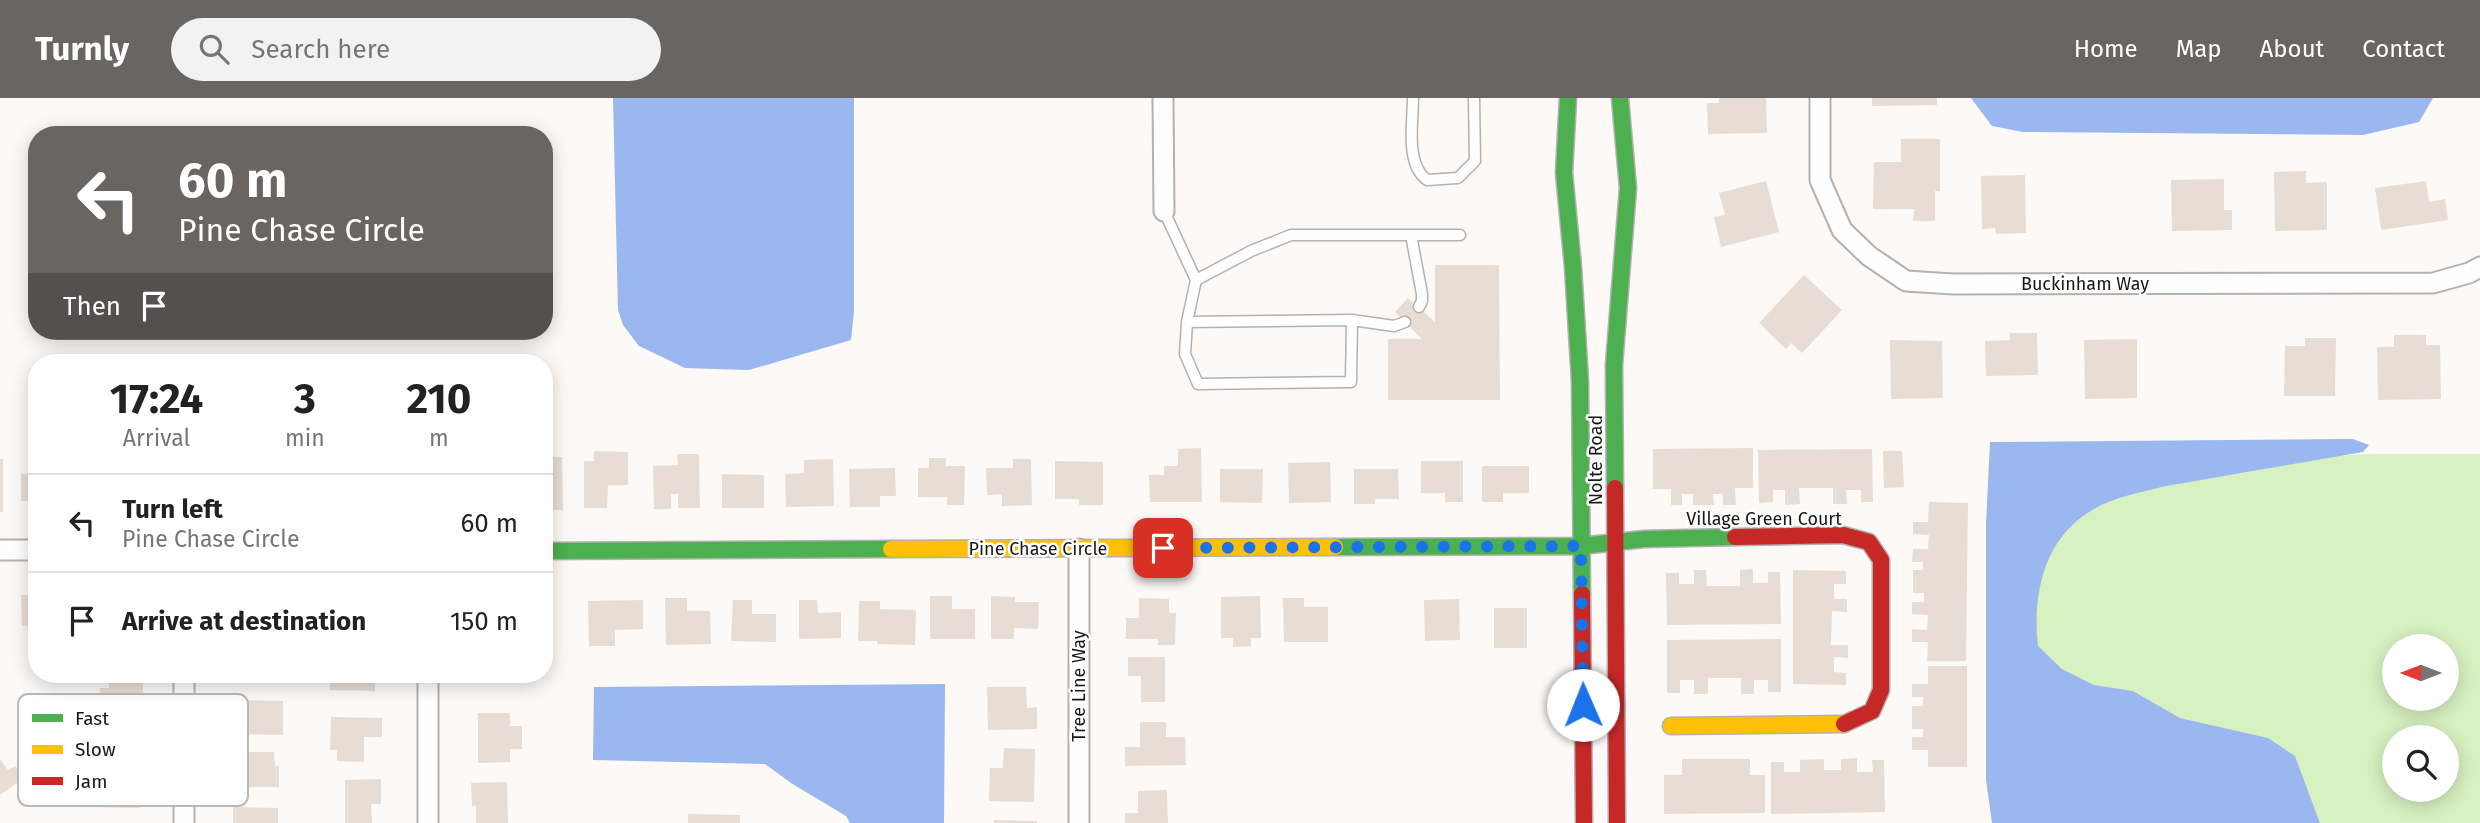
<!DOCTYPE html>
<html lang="en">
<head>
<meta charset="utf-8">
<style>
  :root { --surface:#fff; --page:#f2f2f2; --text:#222; --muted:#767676; --line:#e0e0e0; --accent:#686563 }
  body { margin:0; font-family:"Fira Sans",sans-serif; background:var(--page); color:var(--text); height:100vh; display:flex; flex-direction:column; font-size:26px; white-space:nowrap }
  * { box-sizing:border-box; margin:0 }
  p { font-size:23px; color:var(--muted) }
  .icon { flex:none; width:38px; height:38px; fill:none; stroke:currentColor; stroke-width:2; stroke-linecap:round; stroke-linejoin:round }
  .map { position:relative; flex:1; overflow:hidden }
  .sheet { position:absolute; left:28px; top:256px; width:525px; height:329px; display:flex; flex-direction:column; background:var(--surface); border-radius:28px; box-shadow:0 4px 18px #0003 }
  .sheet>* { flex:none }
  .guide { position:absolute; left:28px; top:28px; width:525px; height:214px; border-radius:28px; box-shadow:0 4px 18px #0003; background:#686563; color:#fff; overflow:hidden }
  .needle { width:46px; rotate:270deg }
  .buttons { position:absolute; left:2382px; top:536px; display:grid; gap:14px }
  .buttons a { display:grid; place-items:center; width:77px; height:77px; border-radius:50%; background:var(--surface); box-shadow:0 4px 18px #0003; font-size:35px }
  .pin { position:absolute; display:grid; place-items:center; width:60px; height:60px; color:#fff; margin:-30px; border-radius:14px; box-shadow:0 4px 10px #0006 }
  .me { position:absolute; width:77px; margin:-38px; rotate:359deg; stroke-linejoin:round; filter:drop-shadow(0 0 5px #0008) }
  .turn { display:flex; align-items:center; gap:24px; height:147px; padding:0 35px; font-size:32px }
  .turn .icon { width:91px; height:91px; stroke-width:2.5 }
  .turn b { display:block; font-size:49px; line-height:60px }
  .then { display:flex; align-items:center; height:66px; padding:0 35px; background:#0003; gap:14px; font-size:26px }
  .eta { display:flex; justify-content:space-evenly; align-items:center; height:119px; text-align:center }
  .eta b { font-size:42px; font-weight:700; line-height:49px }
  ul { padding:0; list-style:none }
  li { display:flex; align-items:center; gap:21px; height:98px; padding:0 35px; border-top:2px solid var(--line) }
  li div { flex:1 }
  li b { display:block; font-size:26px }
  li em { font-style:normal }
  header { display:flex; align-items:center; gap:42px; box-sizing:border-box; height:98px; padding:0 35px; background:var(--accent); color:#fff }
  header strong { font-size:33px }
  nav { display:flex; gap:38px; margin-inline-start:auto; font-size:24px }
  .search { width:490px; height:63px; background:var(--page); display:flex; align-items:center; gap:18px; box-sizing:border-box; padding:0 24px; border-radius:38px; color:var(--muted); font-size:26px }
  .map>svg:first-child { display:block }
</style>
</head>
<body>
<header>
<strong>Turnly</strong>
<div class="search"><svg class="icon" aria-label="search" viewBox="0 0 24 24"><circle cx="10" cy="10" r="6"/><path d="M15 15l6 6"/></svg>Search here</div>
<nav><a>Home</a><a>Map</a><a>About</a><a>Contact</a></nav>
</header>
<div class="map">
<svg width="2480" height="725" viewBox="0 0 2480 725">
  <rect width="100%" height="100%" fill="#fcf9f7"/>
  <path fill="#d7f1c0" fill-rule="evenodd" d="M2397,356H2480V725H2320L2295,658L2268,640L2180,620L2133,593L2094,587L2062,571L2038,548C2033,506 2039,461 2069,429C2107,390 2203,382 2255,373C2283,368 2311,361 2339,358C2358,356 2378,356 2397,356ZM2394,548H2446V600H2394ZM2394,639H2446V691H2394Z"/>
  <path fill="#9ab7ef" d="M613,0H854V213L851,242L749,272L685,270L639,248L623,227L618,212Z
    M1971,0H2433L2419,24L2363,37L2023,34L1992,28Z
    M2353,341L2369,347L2363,354L2166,388C2142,394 2115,399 2094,411C2044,439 2032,496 2038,548L2062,571L2094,587L2133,593L2180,620L2268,640L2295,658L2320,725H1992L1986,682V426L1990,344Z
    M945,586L944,725H850L846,718L791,685L765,666L593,662L594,589Z"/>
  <path fill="#e8ddd5" d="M1719,0H1766L1767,35L1708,36L1707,5H1719Z
    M1872,0H1937V7L1872,8Z
    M1901,41H1940V93H1935V123H1913L1914,111H1873L1874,64H1901Z
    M2306,73V85L2327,84V132L2275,133L2274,74Z
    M2025,77L2026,135L1996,136L1995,130L1982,131L1981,78Z
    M2224,81V112H2232V132L2172,133L2171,82Z
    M1766,83L1779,134L1721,149L1714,119L1725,117L1719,95Z
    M2426,83L2429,104L2445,101L2448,122L2381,132L2375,90Z
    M1435,167H1499L1500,302H1388V241H1422L1395,214L1408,200L1435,224Z
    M1804,177L1842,212L1802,255L1791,245L1786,251L1759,225Z
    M2010,235H2037L2038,277L1986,278L1985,243L2010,242Z
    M2394,237H2426V247H2440L2441,301L2378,302L2377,249H2394Z
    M2305,240H2336L2335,298H2284L2285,248H2305Z
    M2137,241V300L2085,301L2084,242Z
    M1890,242L1942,243L1943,300L1891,301Z
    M1201,350L1202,404H1150L1149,377H1164V368H1178V351Z
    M1753,350V390H1735L1736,407H1723V396H1713L1714,407H1693V396H1682V407H1671V391H1653V351Z
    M1872,351L1873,404H1861V392H1846L1847,406H1833V390H1799L1800,406L1785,407V392H1773V404L1759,405L1758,352Z
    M594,353L628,354V387H608L607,410H584V363H594Z
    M1883,353H1902L1904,389L1884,390Z
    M677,356H699L700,410H678V396H671V411H654L653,368L678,367Z
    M544,359H562L563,412H544Z
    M929,360H946V368H965L964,407H947V399H918V370H929Z
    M0,361H3V414H0Z
    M833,361L834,408L786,409L785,376L804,375V362Z
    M1013,361H1031L1032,407L1002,408V396L987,397L986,370H1013Z
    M1055,363L1103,364V407H1079V401H1055Z
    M1421,363H1463V404H1445V395H1421Z
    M1330,364L1331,404L1289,405L1288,365Z
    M1482,368H1529V395H1503V404H1482Z
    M895,370L896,398H880V409H850L849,371Z
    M1220,371H1263L1262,405L1220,404Z
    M1354,371H1398L1399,401H1375V406H1354Z
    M37,375V403H21V376Z
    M722,376L764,377V410H722Z
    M1929,404L1968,405L1966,563H1927L1928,544H1912V531L1927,532L1928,517L1912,516V504H1924V495H1913V472H1923V464H1912L1913,451H1928L1929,437L1913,436V424H1928Z
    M1753,471V485H1768V474H1780L1781,526L1667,527L1666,475H1679V486H1694V472H1706L1707,488H1740V472Z
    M1793,472L1846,473V486H1834V501H1847V514L1832,513L1831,547H1848V560L1834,559V574L1846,575V587L1793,586Z
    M21,497H37V527L22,528Z
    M930,498H952V511H975V541H930Z
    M991,498L1015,499V504H1039L1038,531L1014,530V541H991Z
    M1260,498L1261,540H1251V548L1233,549V540H1221V499Z
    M665,500H687V513H710L711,546L666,547Z
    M1139,500L1169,501V515H1176L1175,547H1158V541H1126V520H1139Z
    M1283,500H1304V509H1328V544H1284Z
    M1459,501L1460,542L1425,543L1424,502Z
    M643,502V531L615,532V548H589L588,503Z
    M733,502H752V516H776V544L731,543Z
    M799,502H817L818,515L841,514V540L799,541Z
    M859,503H880V511L916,512L915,547L877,546V543H858Z
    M1494,510H1527V550H1494Z
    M1781,541V594H1768V582H1754V596H1741V580H1708V596H1694V582H1680V595H1667V542Z
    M1128,559H1165V604H1141V578H1128Z
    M1928,568H1967V669H1928V652H1912V639H1923V631H1912V608H1923V599H1912V586H1928Z
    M109,576H143V603L100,604V590H109Z
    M230,576H256V584H230Z
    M330,576H375V593L330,592Z
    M987,589H1026L1027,610L1037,609V631L988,632Z
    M223,602L283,603V637L223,636Z
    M478,615H510V628H522V651H510V664L478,665Z
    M331,619L382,620V639H364V664L337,663V652H330Z
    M1140,624H1166V639H1185L1186,667L1125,668V649H1140Z
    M1004,650L1035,651L1034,704L989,703L990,670H1003Z
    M223,654H274L275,668H279V689H224Z
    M1857,660V674H1873L1872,662H1884L1885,714L1771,716V664H1784V674H1800V662L1824,661V672H1841V661Z
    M0,661L8,672L15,668L24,680L0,697Z
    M1682,661H1750V677H1765V715L1664,716V677H1682Z
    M84,676L140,677V710L84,709Z
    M381,681V706H371L372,725H345V682Z
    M507,684L508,725H476V708H472L471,685Z
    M1167,692L1168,725H1125V715H1138V693Z
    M233,709L278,710V725H233Z
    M688,716L740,717V725H688Z
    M994,722L1037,723V725H994Z"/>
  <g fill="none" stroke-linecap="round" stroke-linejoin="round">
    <g stroke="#b4b1af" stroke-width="13">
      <path id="lane" d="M1413,0C1413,25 1405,66 1427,82L1458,80L1475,63L1474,0
        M1164,113L1196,182L1187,224L1185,256L1198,286L1351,284L1352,222L1187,224
        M1411,137L1422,196V203L1419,209
        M1196,182L1251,153L1291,137H1460
        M1352,222L1394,228L1405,224"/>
    </g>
    <g stroke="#b4b1af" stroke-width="23">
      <path id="street" d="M1163,0L1164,113
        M1820,0V82L1842,132L1869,158L1906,183L1953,186L2433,185L2469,175L2480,169
        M1079,451V725
        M0,452H37
        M184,725V576
        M428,725V576"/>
    </g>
    <g stroke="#b4b1af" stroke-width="19">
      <path id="fast" d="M1568,0L1564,75L1573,169L1580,283L1582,496
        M1615,390L1614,267L1628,90L1620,0
        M1335,449L1581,448L1644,441L1735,439
        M544,453L891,451"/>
    </g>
    <g stroke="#b4b1af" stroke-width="19">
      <path id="slow" d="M891,451L1335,449
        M1671,628L1844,626"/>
    </g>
    <g stroke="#b4b1af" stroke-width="19">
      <path id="jam" d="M1615,390L1617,725
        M1735,439L1843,437L1869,444L1881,462V592L1872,613L1844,626
        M1582,496L1584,725"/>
    </g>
    <use href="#lane" stroke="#fffefe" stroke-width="10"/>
    <use href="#street" stroke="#fffefe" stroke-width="19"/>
    <use href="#fast" stroke="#4caf50" stroke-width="16"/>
    <use href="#slow" stroke="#ffc107" stroke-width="16"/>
    <use href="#jam" stroke="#c62828" stroke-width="16"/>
  </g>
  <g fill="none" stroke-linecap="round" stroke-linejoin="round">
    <path stroke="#1a73e8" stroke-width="12" stroke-dasharray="0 21.6" d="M1163,450L1581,448L1583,607"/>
  </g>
  <g text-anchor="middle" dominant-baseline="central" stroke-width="5" stroke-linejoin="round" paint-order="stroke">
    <g font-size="18" fill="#191614" stroke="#fff">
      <text x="2085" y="186">Buckinham Way</text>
      <text transform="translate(1596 362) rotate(-90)">Nolte Road</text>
      <text x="1764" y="421">Village Green Court</text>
      <text x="1038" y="451">Pine Chase Circle</text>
      <text transform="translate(1079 588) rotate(-90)">Tree Line Way</text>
    </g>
  </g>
  <rect x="18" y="596" width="230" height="112" rx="10" fill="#fff" stroke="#bab9b8" stroke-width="2"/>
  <rect x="32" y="616" width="31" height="8" fill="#4caf50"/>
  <rect x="32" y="647" width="31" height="9" fill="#ffc107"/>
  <rect x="32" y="679" width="31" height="8" fill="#c62828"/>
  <g font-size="19" fill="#191614">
    <text x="75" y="627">Fast</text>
    <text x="75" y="658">Slow</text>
    <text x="75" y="690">Jam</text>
  </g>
</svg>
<div class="buttons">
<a><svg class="needle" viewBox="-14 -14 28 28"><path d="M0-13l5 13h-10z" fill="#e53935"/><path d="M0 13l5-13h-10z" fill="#767676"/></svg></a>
<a><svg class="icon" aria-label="search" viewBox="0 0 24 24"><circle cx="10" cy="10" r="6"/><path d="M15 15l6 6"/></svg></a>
</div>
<div class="pin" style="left:1163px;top:450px;background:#d93025"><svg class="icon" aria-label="arrive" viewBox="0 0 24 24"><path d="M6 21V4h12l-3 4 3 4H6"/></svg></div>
<svg class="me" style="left:1583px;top:607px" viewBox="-20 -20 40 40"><circle r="19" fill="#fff"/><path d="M0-13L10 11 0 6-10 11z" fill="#1a73e8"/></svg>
<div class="guide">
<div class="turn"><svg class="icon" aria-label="left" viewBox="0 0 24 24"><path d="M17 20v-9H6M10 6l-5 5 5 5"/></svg><div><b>60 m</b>Pine Chase Circle</div></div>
<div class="then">Then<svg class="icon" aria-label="arrive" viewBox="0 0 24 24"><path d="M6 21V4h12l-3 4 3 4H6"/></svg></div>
</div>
<section class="sheet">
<div class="eta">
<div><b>17:24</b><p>Arrival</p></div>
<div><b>3</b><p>min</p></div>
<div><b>210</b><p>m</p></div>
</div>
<ul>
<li><svg class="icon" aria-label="left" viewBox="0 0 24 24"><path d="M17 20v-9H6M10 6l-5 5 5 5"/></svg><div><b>Turn left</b><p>Pine Chase Circle</p></div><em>60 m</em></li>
<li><svg class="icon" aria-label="arrive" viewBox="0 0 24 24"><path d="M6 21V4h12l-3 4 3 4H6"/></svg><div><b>Arrive at destination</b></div><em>150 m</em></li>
</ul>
</section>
</div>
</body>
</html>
